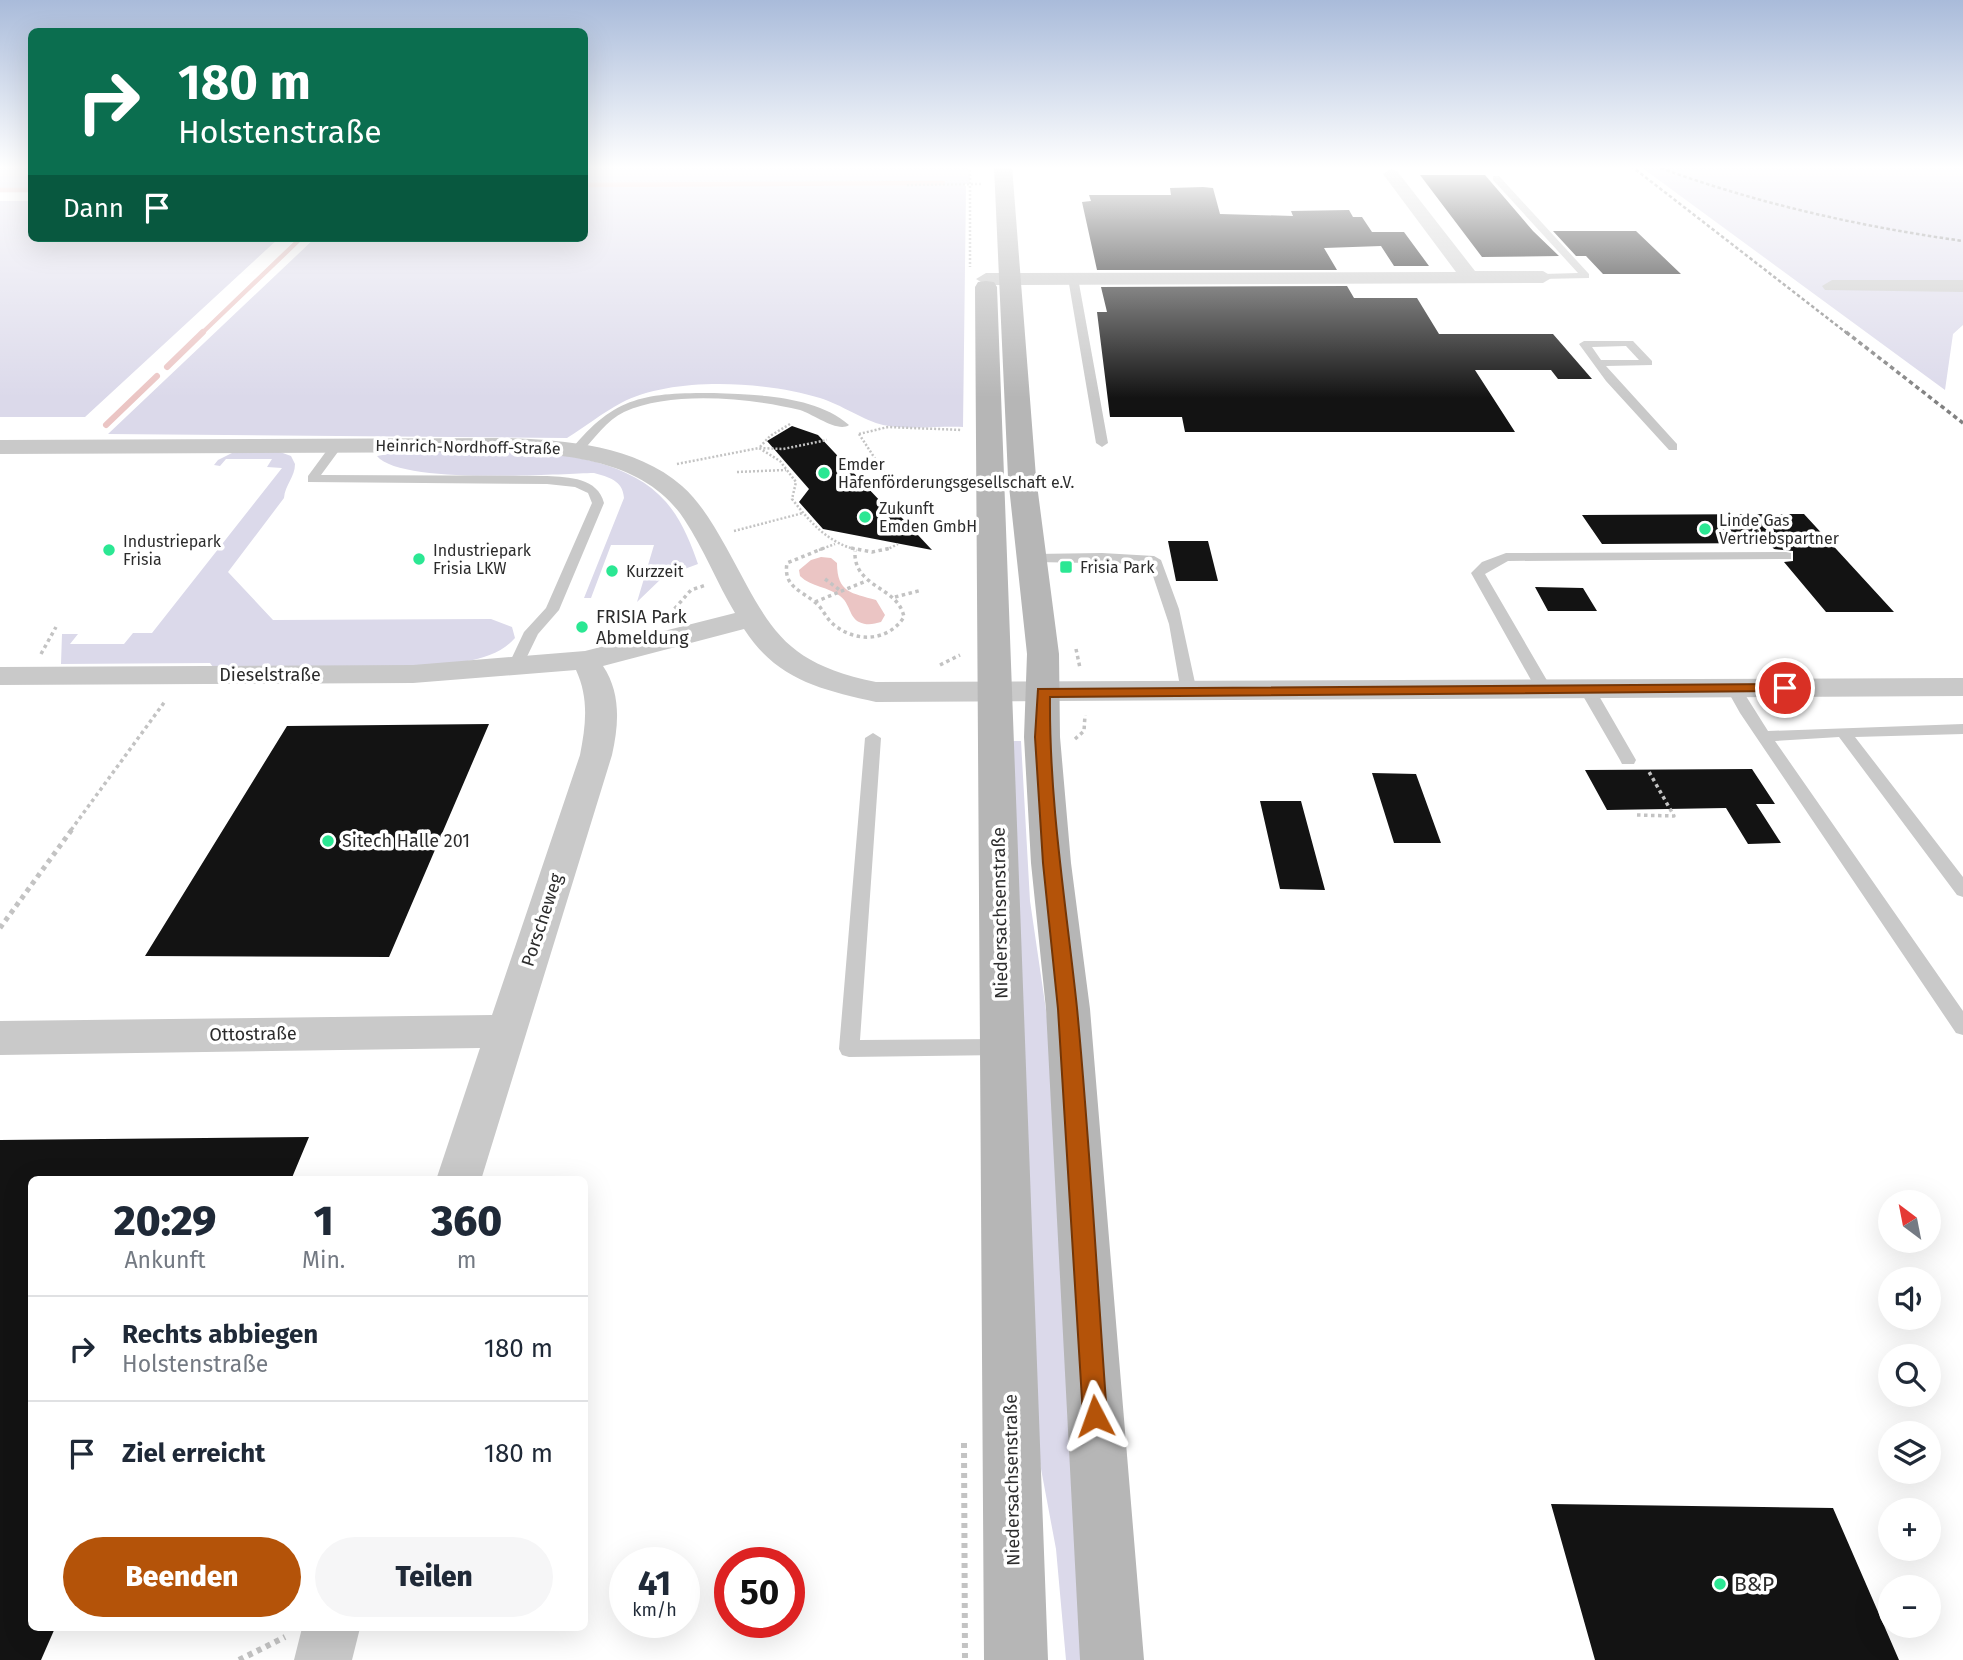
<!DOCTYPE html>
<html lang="de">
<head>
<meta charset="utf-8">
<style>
  :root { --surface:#fff; --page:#f6f6f7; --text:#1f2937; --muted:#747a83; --line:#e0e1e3; --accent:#b45309 }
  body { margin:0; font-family:"Fira Sans",sans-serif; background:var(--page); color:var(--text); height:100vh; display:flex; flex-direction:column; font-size:26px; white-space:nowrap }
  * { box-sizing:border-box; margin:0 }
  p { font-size:23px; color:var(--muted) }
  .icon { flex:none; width:38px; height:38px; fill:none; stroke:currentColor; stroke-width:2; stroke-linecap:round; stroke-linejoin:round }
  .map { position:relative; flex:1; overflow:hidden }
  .drawer { position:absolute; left:28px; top:1176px; width:560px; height:455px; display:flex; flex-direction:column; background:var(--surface); border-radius:10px; box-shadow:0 7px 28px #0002 }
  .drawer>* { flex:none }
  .guide { position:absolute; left:28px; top:28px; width:560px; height:214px; border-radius:10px; box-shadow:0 7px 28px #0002; background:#0b6e4f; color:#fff; overflow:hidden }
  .needle { width:46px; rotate:328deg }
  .tools { position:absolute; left:1878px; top:1190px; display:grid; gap:14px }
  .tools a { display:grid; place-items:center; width:63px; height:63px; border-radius:50%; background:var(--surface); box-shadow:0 7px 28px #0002; font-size:35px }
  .speed { position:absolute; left:609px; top:1547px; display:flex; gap:14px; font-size:35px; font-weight:700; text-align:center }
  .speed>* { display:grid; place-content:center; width:91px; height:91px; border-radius:50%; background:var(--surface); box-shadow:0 7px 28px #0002; line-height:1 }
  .speed small { font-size:18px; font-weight:400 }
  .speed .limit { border:10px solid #d22; background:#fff; color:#111 }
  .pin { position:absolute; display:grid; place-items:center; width:60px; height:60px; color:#fff; margin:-30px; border:4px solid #fff; border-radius:50%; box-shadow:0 2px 7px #0007 }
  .me { position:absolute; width:77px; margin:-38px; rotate:356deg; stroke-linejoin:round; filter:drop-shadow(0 0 5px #0008) }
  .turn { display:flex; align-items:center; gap:24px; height:147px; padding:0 35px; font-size:32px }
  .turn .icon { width:91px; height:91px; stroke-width:2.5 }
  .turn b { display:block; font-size:49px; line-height:60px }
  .then { display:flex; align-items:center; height:66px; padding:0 35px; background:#0003; gap:14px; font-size:26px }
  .eta { display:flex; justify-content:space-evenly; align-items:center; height:119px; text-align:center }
  .eta b { font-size:42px; font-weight:800; line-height:49px }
  .primary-button { display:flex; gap:14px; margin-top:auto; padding:14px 35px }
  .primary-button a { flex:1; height:80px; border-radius:42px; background:var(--accent); color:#fff; font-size:28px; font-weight:800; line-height:80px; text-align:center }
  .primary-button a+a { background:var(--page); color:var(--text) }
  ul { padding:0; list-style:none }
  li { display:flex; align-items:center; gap:21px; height:105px; padding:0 35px; border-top:2px solid var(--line) }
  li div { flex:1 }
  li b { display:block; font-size:26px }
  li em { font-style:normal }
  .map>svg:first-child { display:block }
</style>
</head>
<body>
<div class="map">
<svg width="1963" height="1660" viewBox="0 0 1963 1660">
  <rect width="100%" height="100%" fill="#fff"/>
  <path fill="#dbd9ea" d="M0,166H31V190H0Z
    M585,166H970V183L962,185L966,186L963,427C940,426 906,430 883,425C865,421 840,404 820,398C765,381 672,376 621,403C602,413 585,427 567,438L108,434L315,238H584L585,187L858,184L585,185Z
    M1658,166H1963V325L1953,334L1945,390L1641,167L1660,169Z
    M0,201H31L32,238H279L85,417H0Z
    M405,451C481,451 611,439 666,502C681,519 691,543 698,564L663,577L637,602L654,545H611L591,598H584L624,498C623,480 608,477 594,473C553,474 401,485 377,456Z
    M234,452H280L291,456L295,464C295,477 285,485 284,498L228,572L273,620L491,619L512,627L515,638C492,664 449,663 418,666L213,667L210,663L61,664L62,634H78L70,644H124L133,633H152L282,468L267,467L272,459H226L220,466L214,465L218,460Z
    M1009,741H1021L1030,901L1051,1044L1087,1660H1066L1056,1549L1036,1442Z"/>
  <path fill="#ebc5c4" d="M821,557L831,558L837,563C837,593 852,593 876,600L885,615L881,622C874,624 867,626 859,622C849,617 850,603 840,596C829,587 811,587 800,576L799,570L811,560Z"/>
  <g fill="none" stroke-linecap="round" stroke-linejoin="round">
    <path stroke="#ebc5c4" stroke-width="4.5" d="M584,185L943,183
      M0,190H32
      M201,334L301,238"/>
    <path stroke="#ebc5c4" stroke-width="6" d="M167,367L203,332
      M106,425L157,376"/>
  </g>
  <path fill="#131313" d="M1420,175H1485L1533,231L1559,256L1482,257Z
    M1203,187L1213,188L1220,214L1293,216L1291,211L1349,210L1353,217H1362L1372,232H1404L1429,266H1394L1381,246L1324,248L1337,270H1097L1082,202L1091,201L1089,195H1171L1170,188Z
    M1553,231H1636L1681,274H1603L1586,256H1576Z
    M1347,286L1354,298H1417L1439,334H1553L1592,379H1558L1551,370H1475L1515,432H1185L1182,417H1110L1097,312H1107L1101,287Z
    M792,426L818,435L882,503L887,502L932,550L823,529L799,502L809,489L767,441Z
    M1804,514L1894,612H1826L1784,562L1793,561V551L1774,549L1769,543L1602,544L1582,515Z
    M1168,541H1208L1218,581H1176Z
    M1535,587L1583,588L1597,611H1548Z
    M489,724L389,957L145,956L287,726Z
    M1752,769L1775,804H1756L1781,843L1748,844L1726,808L1607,810L1585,770Z
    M1372,773L1416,774L1441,843H1394Z
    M1260,801H1301L1325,890L1280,889Z
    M309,1137L291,1180H32V1628H55L41,1660H0V1140Z
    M1551,1504L1833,1508L1899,1660H1595Z"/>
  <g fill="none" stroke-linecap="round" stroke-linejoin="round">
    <path stroke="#c3c3c3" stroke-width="2.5" stroke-dasharray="2 2" stroke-linecap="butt" d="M970,166V267
      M907,185L982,184
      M790,424L770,436L759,448L780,461L796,482L792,499C811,523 827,542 857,550
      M859,434L888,427L962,430
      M859,434L887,477L881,489
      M677,464L759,448L783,449L827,440
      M737,472L786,470
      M734,531L803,513
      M819,550L835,544
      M886,550L898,544"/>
    <path stroke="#c3c3c3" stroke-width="3.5" stroke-dasharray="3.5 3.5" stroke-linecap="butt" d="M824,548L787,563C783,587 801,590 816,603C823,609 826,618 833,624C855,643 888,642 904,617C898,586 853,588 855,551
      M851,548L872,552L891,548
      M825,579L841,591
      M895,597L922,590
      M815,602L866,581
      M670,614L691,590L706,585
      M1076,649L1080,668
      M41,654L56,627
      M940,665L960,655
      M1075,739L1084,731L1085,715
      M1637,815L1674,816L1648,770
      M71,830L166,700"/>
    <path stroke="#c3c3c3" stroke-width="5" stroke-dasharray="4.5 4.5" stroke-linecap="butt" d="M0,928L73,828"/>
    <path stroke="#c3c3c3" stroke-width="6" stroke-dasharray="5 5" stroke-linecap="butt" d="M964,1443L965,1660
      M239,1660L285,1637"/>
    <path fill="#c9c9c9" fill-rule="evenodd" d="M1493,176H1499L1589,274V278L1540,279L1538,277L1543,274L1578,273L1493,180Z
      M1073,275L1078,278L1108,443L1102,447L1096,443L1068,278Z
      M1633,341L1652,361V365L1606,366L1677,444V450H1669L1606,381L1579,344L1584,341ZM1626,346L1639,360H1601L1592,347Z
      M714,393C756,395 815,395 849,425C838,433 813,414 800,410C751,398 671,390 624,412C607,420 594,439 581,453L571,450C615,395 647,393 714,393Z
      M337,441L343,445L321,475L547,476C569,477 598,478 604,503L559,610L538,634L521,669H511L508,666L524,632L546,608L592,503L588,493L575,487L547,484L308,482V476L333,442Z
      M1786,552L1791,553V559L1508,561L1485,574L1552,689L1544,694L1536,689L1471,573L1482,562L1506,553Z
      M1102,553L1154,556L1161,560L1179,609L1197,692L1194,695L1189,697L1181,692L1169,624L1149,564L1034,562L1027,558L1034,554Z
      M1734,683L1739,685L1768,731L1963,724V734L1855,737L1963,877V897L1957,895L1839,737L1775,741L1963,1011V1035L1956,1033L1740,713L1726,688Z
      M1587,684L1595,689L1636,760L1634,764H1622L1620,760L1579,689Z
      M873,733L881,738L860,1040L1002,1039L1009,1041L1012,1047L1009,1053L1002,1055L849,1057L842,1055L839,1049L865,738Z"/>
    <path fill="#c9c9c9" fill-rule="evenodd" d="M1391,169L1397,171L1475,271H1543L1553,277L1543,283L986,285L976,279L986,273L1456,272L1383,174Z
      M1832,280H1963V292L1825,290L1822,286Z
      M505,438C564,440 635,445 682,486C701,503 713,524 726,547C770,627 780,662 876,682L1963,678V696L876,702C820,689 777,680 744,629L603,666C621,693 619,724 612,755L481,1180H436L480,1048L0,1055V1021L492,1015L580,755C586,725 589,698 576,670L413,683L0,685V667L413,665L585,651L735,613C717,583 704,549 684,519C646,461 568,454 505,452L0,454V440Z
      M302,1628H360L352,1660H294Z"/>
    <path fill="#b6b6b6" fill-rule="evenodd" d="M994,166H1012L1036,477L1059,654L1060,737L1071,863L1090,1009L1144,1660H1080L1046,1009L1031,863L1024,737L1027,654L1008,477Z
      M986,281L994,282L997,287L1048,1660H984L975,287L978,282Z"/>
    <path stroke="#818181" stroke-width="2.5" stroke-dasharray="3.5 2.5" stroke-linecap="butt" d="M1631,166L1848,334
      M1655,166C1755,203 1857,226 1963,241"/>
    <path stroke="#818181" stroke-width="3.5" stroke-dasharray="4.5 3.5" stroke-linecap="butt" d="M1846,332L1963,423"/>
  </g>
  <linearGradient id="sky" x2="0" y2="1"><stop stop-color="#a9bbda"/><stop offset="0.42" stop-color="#fff"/><stop offset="1" stop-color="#fff" stop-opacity="0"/></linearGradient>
  <rect width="1963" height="398" fill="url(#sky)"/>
  <path fill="#b45309" stroke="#753606" stroke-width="2" d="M1785,684L1790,685V691L1050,697C1049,802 1066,904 1077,1008C1090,1144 1097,1280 1107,1416L1103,1424L1095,1427L1087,1424L1083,1416L1058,1009L1043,863L1035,737L1038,689Z"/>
  <g fill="#2be793" stroke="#fff" stroke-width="2.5">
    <circle cx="824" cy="473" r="7"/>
    <circle cx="865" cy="517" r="7"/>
    <circle cx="1705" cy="529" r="7"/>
    <circle cx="109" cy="550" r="7"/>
    <circle cx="419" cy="559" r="7"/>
    <rect x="1059" y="560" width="14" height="14" rx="3.5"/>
    <circle cx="612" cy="571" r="7"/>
    <circle cx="582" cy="627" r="7"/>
    <circle cx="328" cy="841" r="7"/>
    <circle cx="1720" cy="1584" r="7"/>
  </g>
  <g text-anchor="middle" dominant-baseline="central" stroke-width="7" stroke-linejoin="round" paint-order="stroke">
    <g font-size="16" fill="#2c2c2c" stroke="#fff">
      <text transform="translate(468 447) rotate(1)">Heinrich-Nordhoff-Straße</text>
    </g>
    <g font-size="16" fill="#2c2c2c" stroke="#fff" text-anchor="start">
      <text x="838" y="464">Emder<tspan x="838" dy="18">Hafenförderungsgesellschaft e.V.</tspan></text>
      <text x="879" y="508">Zukunft<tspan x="879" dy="18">Emden GmbH</tspan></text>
      <text x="1719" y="520">Linde Gas<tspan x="1719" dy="18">Vertriebspartner</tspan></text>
      <text x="123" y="541">Industriepark<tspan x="123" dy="18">Frisia</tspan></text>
      <text x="433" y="550">Industriepark<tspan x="433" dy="18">Frisia LKW</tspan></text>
      <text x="1080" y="567">Frisia Park</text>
      <text x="626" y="571">Kurzzeit</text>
    </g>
    <g font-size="18" fill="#2c2c2c" stroke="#fff" text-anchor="start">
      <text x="596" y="617">FRISIA Park<tspan x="596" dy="21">Abmeldung</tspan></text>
      <text x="342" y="841">Sitech Halle 201</text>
    </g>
    <g font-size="18" fill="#2c2c2c" stroke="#fff">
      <text x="270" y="675">Dieselstraße</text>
      <text transform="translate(1000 913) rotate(-91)">Niedersachsenstraße</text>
      <text transform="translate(542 920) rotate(-72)">Porscheweg</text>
      <text transform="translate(253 1034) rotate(-1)">Ottostraße</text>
      <text transform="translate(1012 1480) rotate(-91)">Niedersachsenstraße</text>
    </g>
    <g font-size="21" fill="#2c2c2c" stroke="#fff" text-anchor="start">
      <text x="1734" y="1584">B&amp;P</text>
    </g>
  </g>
</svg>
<div class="tools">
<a><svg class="needle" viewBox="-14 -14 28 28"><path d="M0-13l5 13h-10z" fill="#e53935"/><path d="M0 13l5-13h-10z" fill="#747a83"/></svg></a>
<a><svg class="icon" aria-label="sound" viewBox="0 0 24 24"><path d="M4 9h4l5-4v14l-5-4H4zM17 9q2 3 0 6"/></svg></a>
<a><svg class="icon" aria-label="search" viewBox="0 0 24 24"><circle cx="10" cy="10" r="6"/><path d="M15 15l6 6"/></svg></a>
<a><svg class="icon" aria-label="layers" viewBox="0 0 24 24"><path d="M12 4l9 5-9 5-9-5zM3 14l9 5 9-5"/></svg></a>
<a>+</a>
<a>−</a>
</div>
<div class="speed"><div>41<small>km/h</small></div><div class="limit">50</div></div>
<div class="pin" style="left:1785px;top:688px;background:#d93025"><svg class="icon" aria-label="arrive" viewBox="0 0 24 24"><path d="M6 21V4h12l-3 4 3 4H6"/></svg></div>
<svg class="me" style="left:1095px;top:1416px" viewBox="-20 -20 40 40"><path d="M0-17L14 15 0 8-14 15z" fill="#b45309" stroke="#fff" stroke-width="4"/></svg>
<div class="guide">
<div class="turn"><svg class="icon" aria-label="right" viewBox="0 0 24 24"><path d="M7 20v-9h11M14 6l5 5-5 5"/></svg><div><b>180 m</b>Holstenstraße</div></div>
<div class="then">Dann<svg class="icon" aria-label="arrive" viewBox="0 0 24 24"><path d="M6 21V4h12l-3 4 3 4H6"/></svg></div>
</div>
<section class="drawer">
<div class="eta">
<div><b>20:29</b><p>Ankunft</p></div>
<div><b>1</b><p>Min.</p></div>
<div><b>360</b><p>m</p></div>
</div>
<ul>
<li><svg class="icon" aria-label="right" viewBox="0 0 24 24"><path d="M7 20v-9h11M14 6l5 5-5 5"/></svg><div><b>Rechts abbiegen</b><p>Holstenstraße</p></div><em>180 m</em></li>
<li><svg class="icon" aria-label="arrive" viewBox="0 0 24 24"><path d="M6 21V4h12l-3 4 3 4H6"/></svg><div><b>Ziel erreicht</b></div><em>180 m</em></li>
</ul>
<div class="primary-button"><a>Beenden</a><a>Teilen</a></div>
</section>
</div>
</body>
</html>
